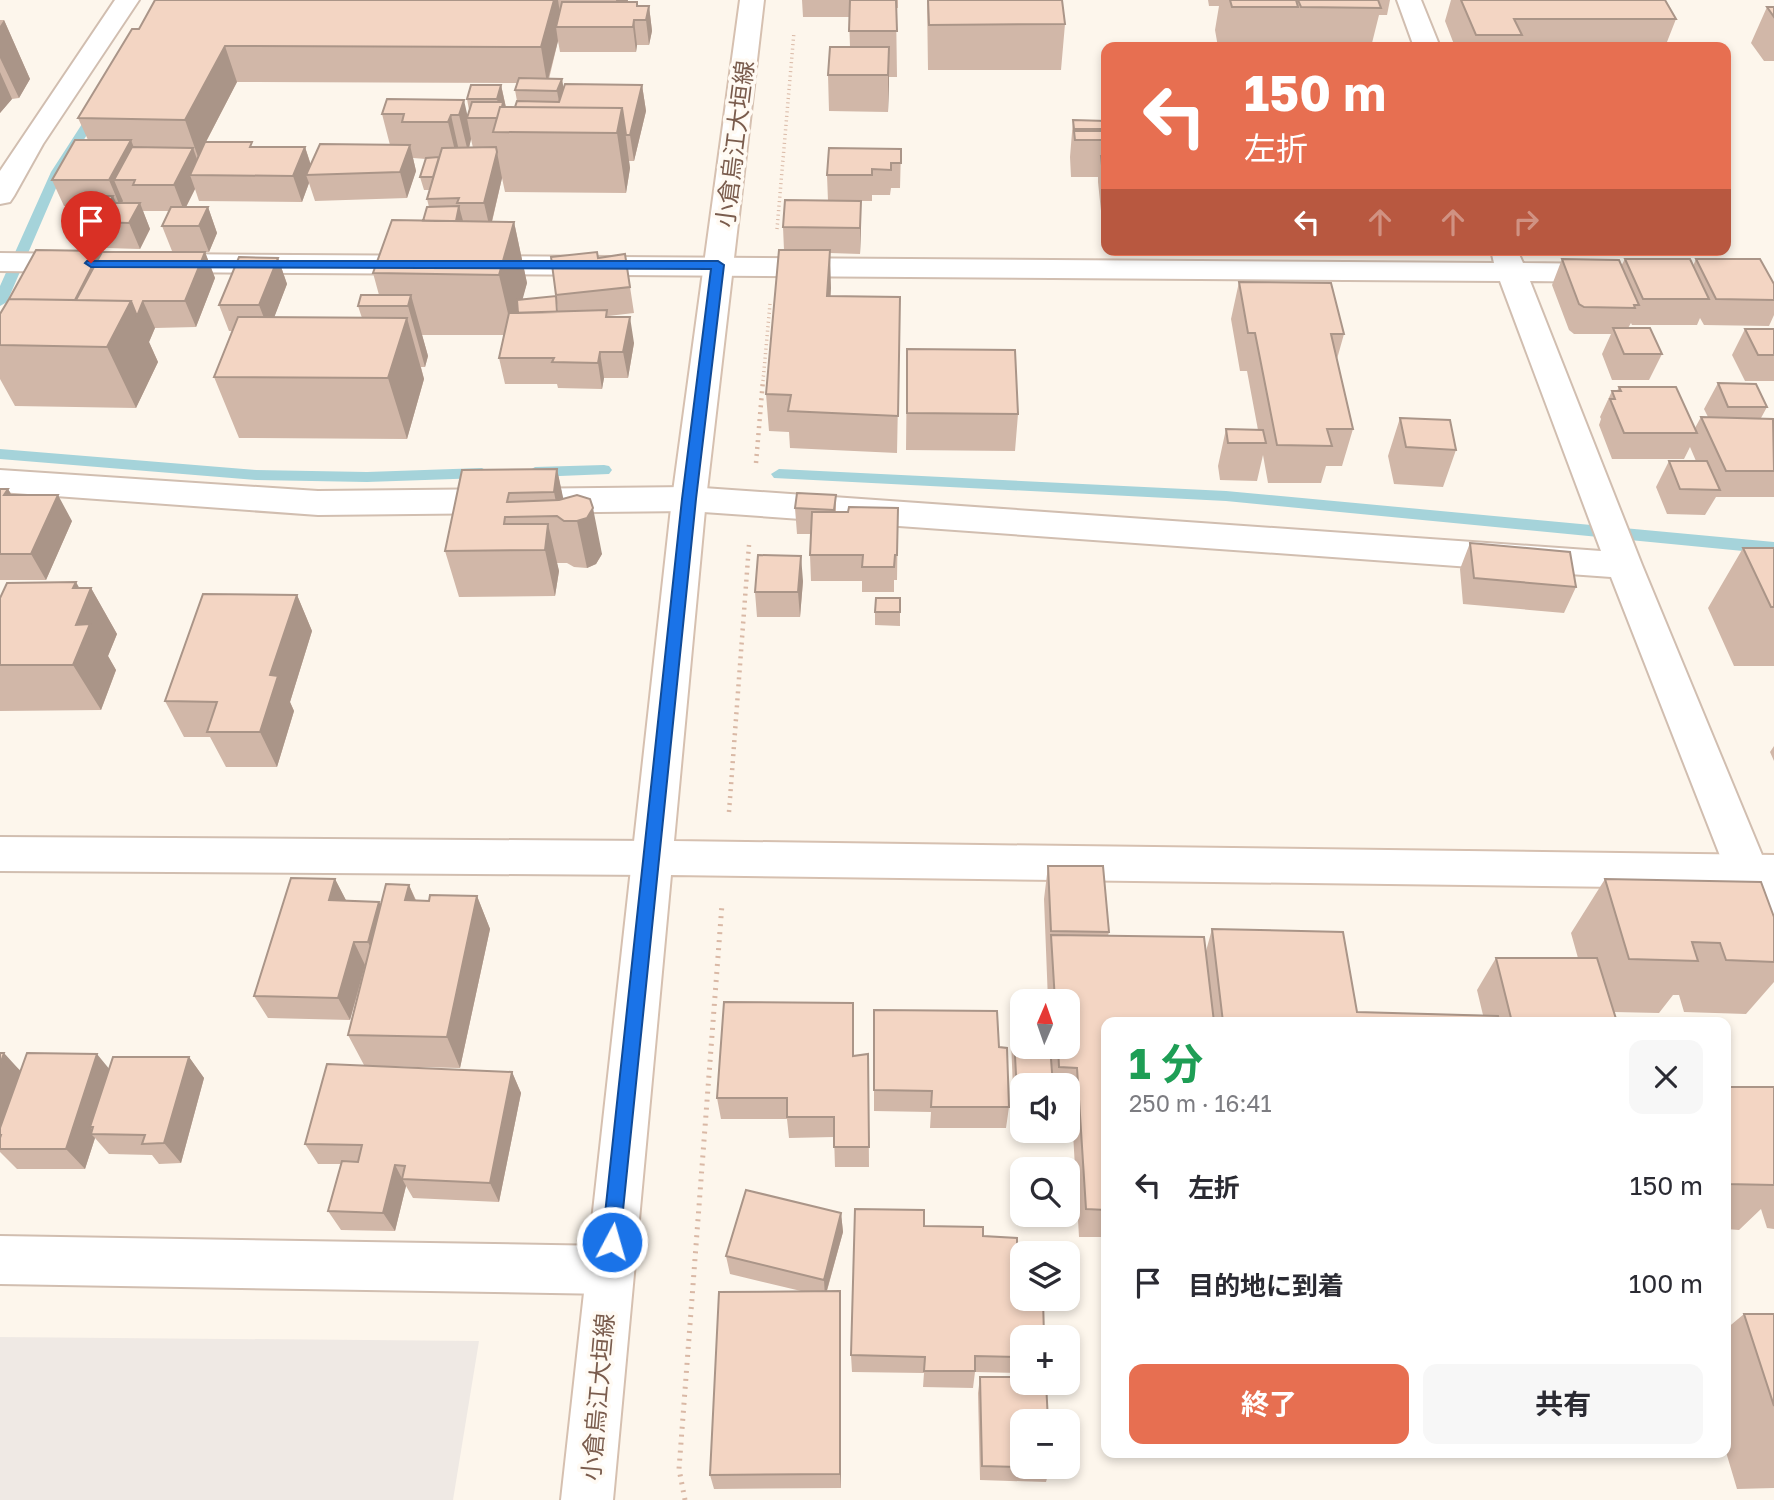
<!DOCTYPE html>
<html lang="ja">
<head>
<meta charset="utf-8">
<style>
  :root { --surface:#fff; --page:#f7f7f7; --text:#2b2b33; --muted:#7c7c81; --accent:#e76f51 }
  body { margin:0; font-family:"Golos Text","Noto Sans JP",sans-serif; background:var(--page); color:var(--text); height:100vh; display:flex; flex-direction:column; font-size:26px; white-space:nowrap }
  * { box-sizing:border-box; margin:0 }
  p { font-size:23px; color:var(--muted) }
  .icon { flex:none; width:38px; height:38px; fill:none; stroke:currentColor; stroke-width:2; stroke-linecap:round; stroke-linejoin:round }
  .map { position:relative; flex:1; overflow:hidden }
  .drawer { position:absolute; left:1101px; top:1017px; width:630px; height:441px; display:flex; flex-direction:column; background:var(--surface); border-radius:14px; box-shadow:0 4px 10px #0003 }
  .drawer>* { flex:none }
  .guide { position:absolute; left:1101px; top:42px; width:630px; height:214px; border-radius:14px; box-shadow:0 4px 10px #0003; background:#e76f51; color:#fff; overflow:hidden }
  .needle { width:46px; rotate:2deg }
  .tools { position:absolute; left:1010px; top:989px; display:grid; gap:14px }
  .tools a { display:grid; place-items:center; width:70px; height:70px; border-radius:14px; background:var(--surface); box-shadow:0 4px 10px #0003; font-size:35px }
  .pin { position:absolute; display:grid; place-items:center; width:60px; height:60px; color:#fff; margin:-72px -30px; border-radius:50% 50% 50% 0; rotate:-45deg; box-shadow:0 0 7px #0007 }
  .pin .icon { rotate:45deg }
  .me { position:absolute; width:77px; margin:-38px; rotate:6deg; stroke-linejoin:round; filter:drop-shadow(0 0 5px #0008) }
  .turn { display:flex; align-items:center; gap:24px; height:147px; padding:0 28px; font-size:32px }
  .turn .icon { width:91px; height:91px; stroke-width:2.5 }
  .turn b { display:block; font-size:49px; line-height:60px }
  .lanes { display:flex; align-items:center; height:66px; padding:0 28px; background:#0003; justify-content:center; gap:35px; direction:ltr }
  .lanes .off { opacity:.35 }
  .round { display:grid; place-items:center; flex:none; width:74px; height:74px; border-radius:14px; background:var(--page) }
  .headline { display:flex; align-items:center; justify-content:space-between; height:119px; padding:0 28px }
  h1 { font-size:42px; font-weight:700; line-height:52px; color:#1e9e55 }
  .cta { display:flex; gap:14px; margin-top:auto; padding:14px 28px }
  .cta a { flex:1; height:80px; border-radius:14px; background:var(--accent); color:#fff; font-size:28px; font-weight:700; line-height:80px; text-align:center }
  .cta a+a { background:var(--page); color:var(--text) }
  ul { padding:0; list-style:none }
  li { display:flex; align-items:center; gap:21px; height:98px; padding:0 28px }
  li div { flex:1 }
  li b { display:block; font-size:26px }
  li em { font-style:normal }
  .map>svg:first-child { display:block }
</style>
</head>
<body>
<div class="map">
<svg width="1774" height="1500" viewBox="0 0 1774 1500">
  <rect width="100%" height="100%" fill="#fdf6ec"/>
  <path fill="#efe9e4" d="M0,1337L479,1341L453,1500H0Z"/>
  <g fill="none" stroke-linecap="round" stroke-linejoin="round">
    <path fill="#a5d3da" fill-rule="evenodd" d="M93,107L103,110L63,172L7,302L0,306V286L51,172Z
      M0,449L256,470L367,472L482,468L490,473L482,478L367,482L256,480L0,459Z
      M604,465L609,466L612,470L609,474L535,477L527,472L535,467Z
      M779,469L1226,491L1774,542V554L1226,501L774,478L771,474Z"/>
    <g stroke="#d1beb0" stroke-width="4">
      <path id="street" d="M115,0H139L43,144L14,196L10,202L0,204V171Z
        M1397,0H1421L1440,47H1414Z
        M1491,250H1517L1523,263L1607,264L1617,267L1622,273L1617,279L1607,282L1530,281L1642,565L1774,884V958L1759,953L1753,940L1611,577L689,511L318,515L0,492V470L318,491L689,487L1601,551L1500,281L159,272L149,269L144,263L149,257L159,254L1494,263Z
        M0,253L81,254L91,257L96,263L91,269L81,272L0,271Z
        M0,837L652,841L666,846L672,858L666,870L652,875L0,871Z
        M0,1236L609,1246L626,1253L633,1270L626,1287L609,1294L0,1284Z"/>
    </g>
    <g stroke="#d6c0b0" stroke-width="4">
      <path id="secondary" d="M740,0H764L706,499L674,841L1774,855V889L671,875L613,1500H561L672,499Z"/>
    </g>
    <path stroke="#d9b8a5" stroke-width="3.5" stroke-dasharray="1 3.5" stroke-linecap="butt" d="M777,229L794,32
      M763,381L770,304"/>
    <path stroke="#d9b8a5" stroke-width="4.5" stroke-dasharray="2 5" stroke-linecap="butt" d="M756,463L763,380
      M729,812L749,545"/>
    <path stroke="#d9b8a5" stroke-width="5" stroke-dasharray="2 6" stroke-linecap="butt" d="M685,1500L679,1469L722,904"/>
    <use href="#street" fill="#fff" fill-rule="evenodd"/>
    <use href="#secondary" fill="#fff" fill-rule="evenodd"/>
  </g>
  <path fill="#d1b7a8" fill-rule="evenodd" d="M155,0H628V2L638,6H649L652,31L649,45H637L636,52H560L558,41L549,79H562L563,90L642,85L646,111L634,161H629L630,168L626,193L505,192L502,178L492,222H514L527,283L522,299L558,311L556,295L598,258L625,254L634,313L608,316L634,343L628,378H604L602,389L558,388L557,384H505L499,358L504,335H422L428,356L425,367H421L424,379L407,439L239,438L214,377L233,331H229L219,305L278,258L287,284L274,317L362,318L358,306L379,295L373,273L423,221L429,207L427,199L430,190H424L420,177L426,159L413,158L416,171L407,198L315,201L309,183L302,202L199,201L195,189L186,207H208L217,233L209,252H205L215,278L196,327L155,328L149,342L158,362L136,408L15,406L0,379V314L100,251L101,254L172,251L162,226L169,211H143L141,206L150,229L140,249L106,248L94,222L97,218H94L89,206H64L52,180L88,140L78,118L139,29ZM237,82L517,83L515,90L517,101L515,107H506L501,85L467,99L469,110L468,115L382,114L390,145L311,165L305,147H254L206,142ZM471,139L473,148H469Z
    M802,0H898V8H896L897,77H889L888,112L829,111L828,75L850,47L849,17H803Z
    M927,0L1065,24L1061,70H928Z
    M1208,0H1390L1387,15H1379L1371,47H1218L1215,30L1219,6H1209Z
    M1451,0H1665L1676,19L1665,47H1455L1445,21Z
    M1767,7H1774V61H1764L1751,43Z
    M0,20H4L30,79L19,98L12,99L0,113Z
    M1073,120L1106,121V211H1101L1098,182V177H1071L1070,157Z
    M901,149L900,188H891L890,195H872V201H828L827,175Z
    M783,227H861L860,254L830,253V296L900,297L897,453L790,448L789,432L769,431L766,394L784,250Z
    M1138,250H1175V252L1138,251Z
    M1360,250H1487L1485,256L1361,255Z
    M1553,250H1636L1634,255H1554Z
    M1562,259L1621,266L1625,259L1693,266L1696,259L1774,284V315L1769,326L1704,325L1700,318L1697,325H1632L1631,323L1628,328L1662,354L1649,380H1612L1602,354L1611,334H1574L1569,330L1552,285Z
    M1239,282L1344,334L1337,359L1353,429L1342,466H1326L1321,483H1268L1263,455L1257,481L1220,480L1218,466L1226,429L1258,430L1247,371H1240L1231,319Z
    M1745,329H1774V381H1745L1732,355Z
    M907,349L1018,414L1015,451L906,450Z
    M1718,383L1767,407L1761,418L1774,420V497H1716L1705,515L1667,514L1656,487L1669,461H1696L1690,447L1684,459H1612L1599,425L1601,419L1600,417L1612,391H1617L1619,387L1695,428L1701,417H1708L1704,409Z
    M1400,418L1456,450L1443,487L1394,484L1388,456Z
    M557,469L563,499L602,554L596,564L587,568L574,567L567,563H557L559,571L555,596L459,597L445,551L462,470Z
    M0,489H8L12,495L72,521L46,580H0Z
    M836,495V512H848L898,508L897,580H894V592H862V581H811L810,555L811,534H797L795,508Z
    M1470,543L1576,587L1564,613L1463,604L1460,569Z
    M1743,548H1774V666H1734L1708,608Z
    M803,581L800,617H757L755,592Z
    M79,588H91L117,634L108,656L116,670L101,710L0,711V598Z
    M297,595L312,631L290,702L294,711L277,767H226L210,737H184L165,701Z
    M900,598V626L875,625V612Z
    M1774,746V761L1770,752Z
    M1048,866L1109,932L1108,936L1206,951L1212,929L1357,1012L1483,1015L1477,990L1496,958H1578L1571,933L1605,879L1774,917V982L1746,1014L1684,1012L1679,995H1673L1659,1013L1614,1012L1617,1022H1106V1237H1079L1071,1098H1068V1085H1053L1051,1046H1068V1001H1048L1044,899Z
    M335,879L346,901L379,902L381,905L409,885L416,900L429,901L477,896L490,929L460,1068L376,1066L512,1072L521,1093L499,1202L413,1198L406,1186L395,1231L341,1230L328,1211L341,1164H318L305,1144L364,1065L348,1035L366,965L350,1020L268,1018L254,996Z
    M874,1010L999,1047L1009,1107L1006,1128H930L931,1112L874,1111Z
    M1013,1018L1022,1085V1114H1014L1011,1040Z
    M854,1024V1056L868,1054L869,1167H835L834,1137L789,1138L787,1119H721L717,1098Z
    M0,1053L21,1071L109,1069L189,1057L204,1078L181,1163L159,1164L152,1155L109,1154L95,1138L85,1169H17L0,1152Z
    M1726,1087H1774V1229L1767,1228L1761,1209L1739,1230L1726,1229Z
    M841,1213L843,1232L827,1291H840L841,1309V1488L714,1489L710,1475L801,1291L730,1274L726,1256Z
    M924,1226L983,1236L1017,1259L1022,1337V1373L975,1372L973,1388L923,1387L924,1373L852,1372L851,1355Z
    M1744,1314H1774V1488L1737,1489L1726,1452V1329Z
    M980,1377L1050,1468L1046,1482L980,1480L978,1393Z"/>
  <path fill="#aa9588" d="M554,0H558L562,26L556,27L558,41L547,83L541,47Z
    M616,0H628L620,26Z
    M649,6L652,31L649,45L646,20Z
    M4,20L30,79L19,98L0,58V26Z
    M634,20L637,45L636,52L633,27Z
    M225,46L237,82L198,157L185,120Z
    M889,47V84L888,112V75Z
    M0,72L12,99L0,113Z
    M562,79L568,115L564,128L557,91Z
    M501,85L509,122L500,113L497,99Z
    M642,85L646,111L634,161L630,135Z
    M464,100L468,118H467L471,139L468,152L459,115Z
    M622,108L630,168L626,193L617,133Z
    M451,115L459,151L457,159L448,122Z
    M131,140L141,166L114,180L123,201L120,206L109,180Z
    M410,145L416,171L407,198L400,172Z
    M305,147L313,172L306,175L309,183L302,202L293,176Z
    M193,148L202,173L190,175L195,189L184,211L174,185Z
    M497,152L502,178L490,229L484,203Z
    M113,196L119,209L108,205Z
    M861,201V227L860,254V228Z
    M140,203L150,229L140,249L129,223Z
    M459,206L466,232L455,224Z
    M208,207L217,233L209,252L199,226Z
    M514,222L527,283L513,335L499,275Z
    M830,250L831,288L829,333L827,296Z
    M100,251L112,277L73,302Z
    M205,252L215,278L196,327L185,301Z
    M278,258L287,284L269,331L259,305Z
    M411,295L428,356L425,367L408,306Z
    M131,301H143L155,328L149,342L158,362L136,408L107,347Z
    M630,317L634,343L628,378L623,352Z
    M407,318L424,379L407,439L388,378Z
    M600,352L604,378L602,389L598,363Z
    M557,469L567,516L559,518L554,492Z
    M8,489L23,515L4,495Z
    M58,495L72,521L46,580L31,554Z
    M593,508L602,554L596,564L587,568L577,521Z
    M548,524L559,571L555,596L545,550Z
    M801,556L803,581L800,617L798,592Z
    M76,582L86,600L91,588L117,634L108,656L116,670L101,710L73,665V588Z
    M297,595L312,631L290,702L294,711L277,767L260,732L270,675Z
    M335,879L347,902L329,900Z
    M409,885L423,918L405,900Z
    M477,896L490,929L460,1068L447,1037Z
    M379,902L390,925L379,965L368,942Z
    M354,942L365,965L350,1020L338,998Z
    M4,1053L24,1075L0,1135V1065Z
    M97,1054L115,1076L93,1127H90L96,1133L91,1134L95,1138L85,1169L66,1149Z
    M189,1057L204,1078L181,1163L164,1143Z
    M512,1072L521,1093L499,1202L490,1183Z
    M395,1165L406,1186L395,1231L383,1213Z
    M841,1213L843,1232L825,1297L824,1280Z
    M840,1291L841,1309V1488L840,1474Z"/>
  <path fill="#f3d5c3" stroke="#aa9588" stroke-width="2" d="M155,0H554L541,47L225,46L185,120L78,118L132,29H139Z
    M850,0H896L897,31H849Z
    M928,0H1062L1065,24L929,25Z
    M1230,0H1296L1298,7H1232Z
    M1298,0H1378L1381,8L1301,7Z
    M1461,0H1665L1676,19H1514L1522,35H1476Z
    M562,2H637V6H649L646,20H634L633,27H556Z
    M1767,7H1774V17Z
    M830,47H889L888,75H828Z
    M519,78L562,79L557,91L515,90Z
    M565,84L642,85L630,135H626L622,108L515,107L517,101L559,102Z
    M471,85H501L497,99H467Z
    M387,99L464,100L459,115H451L448,122H402L404,114H382Z
    M472,102H503L502,107H500L497,118H467Z
    M500,107L622,108L617,133L493,132Z
    M1073,120L1106,121V129H1074Z
    M1074,131H1106V140H1075Z
    M75,140H131L109,180H52Z
    M205,142H252L250,147H305L293,176L190,175Z
    M320,144L410,145L400,172L306,175Z
    M132,147L193,148L174,185H133L135,180H114Z
    M496,147L497,152L484,203H457L459,198L427,199L442,148Z
    M829,148L901,149V163H891V170L872,169V175H827Z
    M1101,156H1106V185H1104Z
    M439,157L433,177H420L426,158Z
    M92,196H113L109,203H105L104,205L88,204Z
    M785,200L861,201L860,228L783,227Z
    M105,203H140L129,223L94,222Z
    M459,206L456,221H423L427,207Z
    M171,207H208L199,226H162Z
    M392,220L514,222L499,275L373,273Z
    M36,250L100,251L75,300L9,299Z
    M779,250H830L827,296L900,297L898,416L788,411L791,395L766,394Z
    M102,252H205L185,301H143L137,316L131,301L76,300Z
    M597,252L598,258L625,254L630,287L556,295L551,257Z
    M239,257L278,258L259,305H219Z
    M1562,259L1619,260L1639,305H1634L1635,308L1584,307L1579,304Z
    M1625,259H1690L1709,299H1643Z
    M1696,259H1760L1774,284V300L1716,299Z
    M1239,282L1331,283L1344,334H1331L1353,429H1327L1332,446L1277,445L1255,333H1248Z
    M361,295H411L408,306H358Z
    M556,296L557,312L518,313L517,300Z
    M9,299L131,301L107,347L0,345V314Z
    M607,310L606,317H630L623,352H600L598,363L552,362L554,358H499L509,313Z
    M238,317L407,318L388,378L214,377Z
    M1613,328H1650L1662,354H1624Z
    M1745,329H1774V355H1758Z
    M907,349L1015,350L1018,414L907,413Z
    M1718,383L1756,384L1767,407H1728Z
    M1619,387H1676L1697,433H1624L1610,399H1615L1612,391H1621Z
    M1701,417L1773,419L1774,471H1726Z
    M1400,418L1450,420L1456,450L1406,447Z
    M1226,429L1263,430L1266,443H1228Z
    M1669,461H1707L1720,490L1680,489Z
    M557,469L554,492L509,493L507,502L559,500L577,495L590,499L593,508L587,518L577,521H564L557,516L505,517L504,524H548L545,550L445,551L462,470Z
    M0,489H8L4,495H58L31,554H0Z
    M797,493L836,495L834,510L795,508Z
    M849,507L898,508L897,555H895L894,567H862L863,555H810L812,512H848Z
    M1470,543L1570,552L1576,587L1474,578Z
    M1743,548H1774V607H1771Z
    M758,555L801,556L798,592H755Z
    M76,582L73,588H91L76,625L90,624L73,665H0V598L7,583Z
    M203,594L297,595L270,675L278,676L260,732H207L217,702L165,701Z
    M876,598H900V612H875Z
    M1048,866H1103L1109,932L1051,931Z
    M291,878L335,879L329,900L379,902L368,942H354L338,998L254,996Z
    M1605,879L1761,882L1774,917V962L1726,960L1720,943L1692,942L1698,961L1629,959Z
    M386,884L409,885L405,900L429,901L430,895L477,896L447,1037L348,1035Z
    M1212,929L1343,932L1357,1012L1498,1016L1499,1022H1223Z
    M1051,935L1204,937L1214,1022H1106V1210L1086,1209L1077,1068L1059,1067L1058,1046H1068V1001H1055Z
    M1496,958H1597L1617,1022H1512Z
    M724,1002L853,1003V1056L868,1054L869,1147H834V1117H787V1098H717Z
    M874,1010L997,1011L999,1047L1007,1048L1009,1107H931L932,1091L874,1090Z
    M1013,1018H1022V1046H1050L1053,1085H1022V1093H1017Z
    M0,1053H4L0,1065Z
    M27,1053L97,1054L66,1149H0V1138L1,1135H0V1128Z
    M113,1057H189L164,1143L142,1144L145,1135L91,1134L93,1127H90Z
    M327,1064L512,1072L490,1183L402,1179L405,1166L395,1165L383,1213L328,1211L342,1161L358,1162L362,1145L305,1144Z
    M1726,1087H1774V1185L1726,1184Z
    M746,1190L841,1213L824,1280L726,1256Z
    M855,1209L924,1210V1226L983,1227V1236L1017,1238V1259H1022V1298H1043L1044,1337H1022V1357L975,1356V1371H924L925,1357L851,1355Z
    M840,1291V1474L710,1475L719,1292Z
    M1744,1314H1774V1406Z
    M980,1377H1022V1382H1046L1048,1421H1022V1466H1050V1468L982,1466Z"/>
  <path fill="#1a73e8" stroke="#114b97" stroke-width="2" d="M87,261H718L724,265L696,499L619,1249L612,1252L605,1249L602,1242L682,499L711,269L91,267L85,263Z"/>
  <g text-anchor="middle" dominant-baseline="central" stroke-width="7" stroke-linejoin="round" paint-order="stroke">
    <g font-size="24" fill="#7a5c4d" stroke="#fffaf3">
      <text transform="translate(734 144) rotate(-83)">小倉烏江大垣線</text>
      <text transform="translate(597 1397) rotate(-85)">小倉烏江大垣線</text>
    </g>
  </g>
</svg>
<div class="tools">
<a><svg class="needle" viewBox="-14 -14 28 28"><path d="M0-13l5 13h-10z" fill="#e53935"/><path d="M0 13l5-13h-10z" fill="#7c7c81"/></svg></a>
<a><svg class="icon" aria-label="sound" viewBox="0 0 24 24"><path d="M4 9h4l5-4v14l-5-4H4zM17 9q2 3 0 6"/></svg></a>
<a><svg class="icon" aria-label="search" viewBox="0 0 24 24"><circle cx="10" cy="10" r="6"/><path d="M15 15l6 6"/></svg></a>
<a><svg class="icon" aria-label="layers" viewBox="0 0 24 24"><path d="M12 4l9 5-9 5-9-5zM3 14l9 5 9-5"/></svg></a>
<a>+</a>
<a>−</a>
</div>
<div class="pin" style="left:91px;top:263px;background:#d93025"><svg class="icon" aria-label="arrive" viewBox="0 0 24 24"><path d="M6 21V4h12l-3 4 3 4H6"/></svg></div>
<svg class="me" style="left:612px;top:1242px" viewBox="-20 -20 40 40"><circle r="17" fill="#1a73e8" stroke="#fff" stroke-width="3"/><path d="M0-11L8 9 0 5-8 9z" fill="#fff"/></svg>
<div class="guide">
<div class="turn"><svg class="icon" aria-label="left" viewBox="0 0 24 24"><path d="M17 20v-9H6M10 6l-5 5 5 5"/></svg><div><b>150 m</b>左折</div></div>
<div class="lanes"><svg class="icon" aria-label="left" viewBox="0 0 24 24"><path d="M17 20v-9H6M10 6l-5 5 5 5"/></svg><svg class="icon off" aria-label="ahead" viewBox="0 0 24 24"><path d="M12 20V5M6 11l6-6 6 6"/></svg><svg class="icon off" aria-label="ahead" viewBox="0 0 24 24"><path d="M12 20V5M6 11l6-6 6 6"/></svg><svg class="icon off" aria-label="right" viewBox="0 0 24 24"><path d="M7 20v-9h11M14 6l5 5-5 5"/></svg></div>
</div>
<section class="drawer">
<div class="headline"><div><h1>1 分</h1><p>250 m · 16:41</p></div><a class="round"><svg class="icon" aria-label="close" viewBox="0 0 24 24"><path d="M6 6l12 12M18 6L6 18"/></svg></a></div>
<ul>
<li><svg class="icon" aria-label="left" viewBox="0 0 24 24"><path d="M17 20v-9H6M10 6l-5 5 5 5"/></svg><div><b>左折</b></div><em>150 m</em></li>
<li><svg class="icon" aria-label="arrive" viewBox="0 0 24 24"><path d="M6 21V4h12l-3 4 3 4H6"/></svg><div><b>目的地に到着</b></div><em>100 m</em></li>
</ul>
<div class="cta"><a>終了</a><a>共有</a></div>
</section>
</div>
</body>
</html>
